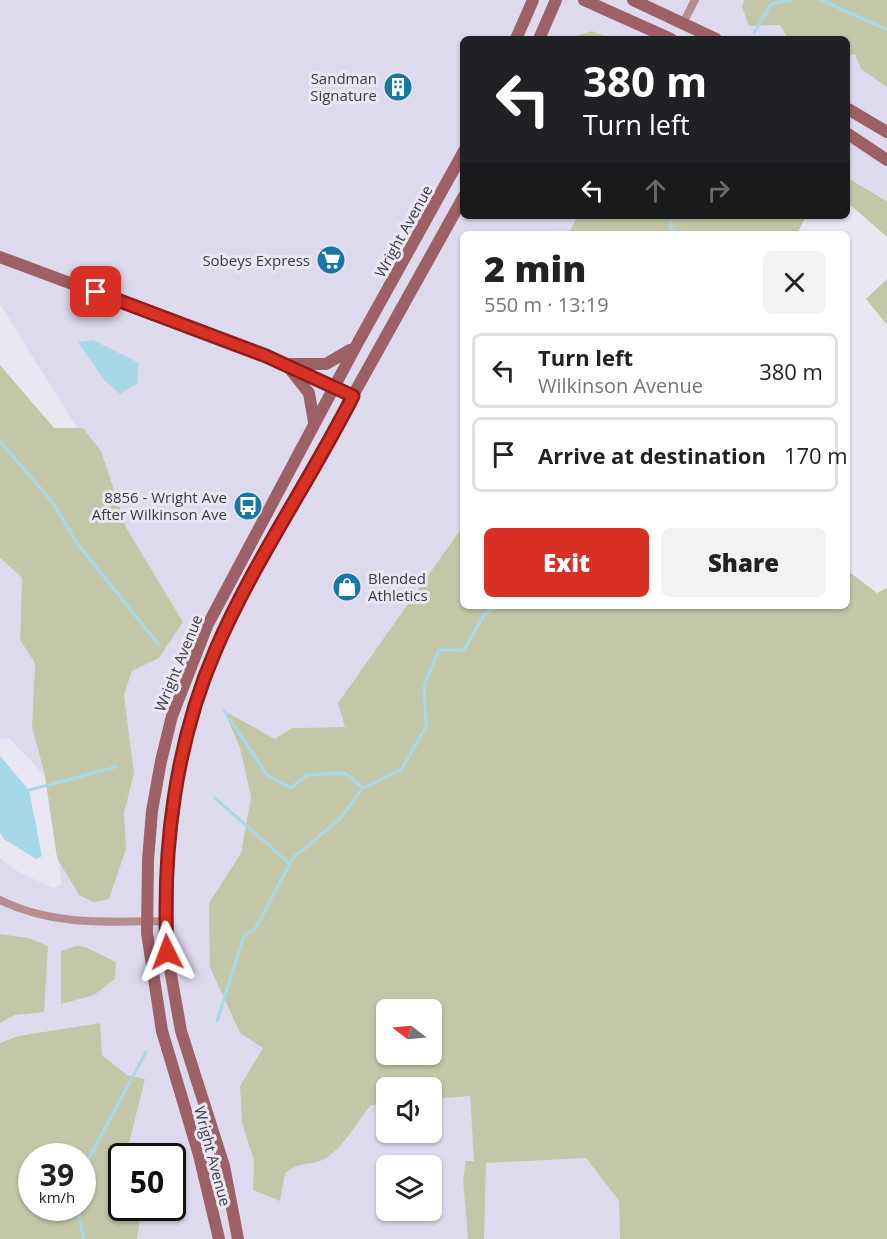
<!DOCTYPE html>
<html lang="en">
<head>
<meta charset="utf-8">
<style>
  :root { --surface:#fff; --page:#f2f2f2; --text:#222; --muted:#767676; --line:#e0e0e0; --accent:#d93025 }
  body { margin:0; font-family:"Open Sans",sans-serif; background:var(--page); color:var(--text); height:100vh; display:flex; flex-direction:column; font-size:22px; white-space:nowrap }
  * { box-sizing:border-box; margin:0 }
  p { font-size:20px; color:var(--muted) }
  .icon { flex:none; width:33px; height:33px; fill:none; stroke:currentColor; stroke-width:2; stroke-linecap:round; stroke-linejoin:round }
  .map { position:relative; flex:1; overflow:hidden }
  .panel { position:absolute; left:460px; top:231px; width:390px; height:378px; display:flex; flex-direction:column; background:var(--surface); border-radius:9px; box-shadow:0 2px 4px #0004 }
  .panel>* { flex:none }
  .banner { position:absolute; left:460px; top:36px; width:390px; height:183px; border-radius:9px; box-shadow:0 2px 4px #0004; background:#202124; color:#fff; overflow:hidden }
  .needle { width:39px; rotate:286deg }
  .buttons { position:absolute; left:376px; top:999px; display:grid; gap:12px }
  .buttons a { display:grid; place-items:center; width:66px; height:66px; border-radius:9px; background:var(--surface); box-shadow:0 2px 4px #0004; font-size:30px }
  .speed { position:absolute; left:18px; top:1143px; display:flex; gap:12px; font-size:30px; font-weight:700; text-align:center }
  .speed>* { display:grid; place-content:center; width:78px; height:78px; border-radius:50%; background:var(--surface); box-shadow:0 2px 4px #0004; line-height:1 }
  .speed small { font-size:15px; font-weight:400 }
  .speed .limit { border:3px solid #111; border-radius:9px; background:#fff; color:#111 }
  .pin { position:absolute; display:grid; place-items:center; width:51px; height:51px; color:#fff; margin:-26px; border-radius:12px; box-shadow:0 3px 9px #0006 }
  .me { position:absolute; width:66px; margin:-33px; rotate:357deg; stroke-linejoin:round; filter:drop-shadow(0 0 4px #0008) }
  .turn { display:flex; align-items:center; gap:21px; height:126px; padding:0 24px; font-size:27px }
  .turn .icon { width:78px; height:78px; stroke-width:2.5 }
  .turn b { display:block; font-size:42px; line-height:51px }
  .lanes { display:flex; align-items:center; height:57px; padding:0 24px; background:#0003; justify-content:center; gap:30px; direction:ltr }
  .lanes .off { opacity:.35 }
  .round { display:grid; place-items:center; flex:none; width:63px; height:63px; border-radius:9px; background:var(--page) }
  .summary { display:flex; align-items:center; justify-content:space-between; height:102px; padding:0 24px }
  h1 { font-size:36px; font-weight:800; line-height:45px }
  .primary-button { display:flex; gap:12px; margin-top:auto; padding:12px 24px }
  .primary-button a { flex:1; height:69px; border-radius:9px; background:var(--accent); color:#fff; font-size:24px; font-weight:800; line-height:69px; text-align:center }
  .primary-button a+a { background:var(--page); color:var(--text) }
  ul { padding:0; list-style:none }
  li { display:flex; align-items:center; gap:18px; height:75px; margin:0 12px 9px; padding:0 12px; border:3px solid var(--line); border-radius:9px }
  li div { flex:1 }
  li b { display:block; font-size:22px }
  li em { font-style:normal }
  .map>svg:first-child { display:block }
</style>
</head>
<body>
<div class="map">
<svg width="887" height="1239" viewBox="0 0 887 1239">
  <rect width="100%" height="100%" fill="#eae7f3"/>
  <path fill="#dedaed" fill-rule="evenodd" d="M0,0H743L742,7L780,25L788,39H612L592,31L575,35L572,39H464V216H578L568,234H464L463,526L338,703L346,727L292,728L275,739L224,712L240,748L251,797L241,853L209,903L240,1033L263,1048L240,1086L242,1123L254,1161L253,1190L265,1194L285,1173L300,1163L321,1161L344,1142L353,1126L371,1104L387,1103V1132H432V1099L470,1095L474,1161L463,1180L468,1239H137L141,1213L139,1208H172V1156H126L145,1079L127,1075L102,1055L100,1023L18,1036L0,1043V1023L15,1015L44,1011L29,938L0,934V858L17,871L53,888L62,884L58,859L80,895L126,849L124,813L134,774L124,695L132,671L159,658L182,622L127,529L115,490L83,428H77L0,304ZM61,951L116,962L115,979L94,995L61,1004ZM387,1166H432V1210H387Z
    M855,53L861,69L887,87V200L848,178V56Z
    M0,558L22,578L20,640L35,663L32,727L45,776L9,738L0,740Z
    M586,1158L619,1201L620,1239H484L485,1163Z"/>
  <path fill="#c3c7a8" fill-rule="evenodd" d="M744,0H887V87L861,69L855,54L848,56V39H788L780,25L749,26L742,7Z
    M592,31L612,39H572L575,36Z
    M848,178L887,201V237L848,203Z
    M578,216H806L797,234H568Z
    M887,279V325L866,299Z
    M0,365L54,428H83L101,451L127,529L183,622L159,658L132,671L124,695L134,774L124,813L126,849L109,899L93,902L79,895L57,858L45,776L32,727L35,663L20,640L22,578L0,558Z
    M463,526L464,606H848V571L877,593L887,588V1239H620L619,1201L586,1158L486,1163L484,1239H468L463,1180L466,1161H474L470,1096L432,1099V1088H387V1103L371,1105C358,1120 340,1154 320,1161C304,1166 303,1161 285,1173L280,1201L253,1190L254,1161L242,1123L240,1086L263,1048L240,1033L210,967L209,903L241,853L251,797L240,748L224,711L275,739L292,728L345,727L338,703ZM387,1010H432V1054H387Z
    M0,934L29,938L48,946L44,1012L15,1015L0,1023Z
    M76,946L85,947L116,962L115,979L94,995L61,1004V951Z
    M100,1023L102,1055L127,1075L145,1079L126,1156H122V1208H139L141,1213L137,1239H0V1043L18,1036ZM82,1156V1208H32V1156Z"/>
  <path fill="#a7d8e8" d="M93,340L139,363L137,384L120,394L105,381L78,342Z
    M0,756L29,790L42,856L36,859L4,839L0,833Z"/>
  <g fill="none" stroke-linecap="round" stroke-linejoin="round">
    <path stroke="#a7d8e8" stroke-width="3" d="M821,0L887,30
      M754,33L771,4L792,0
      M671,216V229L682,234
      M0,441L53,503L77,543L159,645
      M224,711L268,776L291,788L307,775L345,773L363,788
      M29,790L116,767
      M215,798L290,864
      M217,1021L244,936L255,929L293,858L340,819L363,788L401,770L426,727L424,686L439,650H464L484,615L496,606
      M82,1171L146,1052
      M77,1208L84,1239"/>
    <path stroke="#b88d90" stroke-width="8" d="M683,23L695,0
      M0,900C53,926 108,922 165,921"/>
    <path stroke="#9c6066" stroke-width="12" d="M584,0L671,39
      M633,0L716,39
      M516,39L533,0
      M539,39L556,0
      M848,109L887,132
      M848,134L887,160
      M0,257L266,356L353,396
      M291,364H326L350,350
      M290,369L309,393L314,422
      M219,1239L199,1155L162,1031L147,933L148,860L152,811L161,761L172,716L207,626L356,346L464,151
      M238,1239L224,1166L181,1031L167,952L168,858L179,768L200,690L233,611L464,196"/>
  </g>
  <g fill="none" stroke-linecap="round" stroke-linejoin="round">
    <g stroke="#8d1f18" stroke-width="15">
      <path id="route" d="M96,292L266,356L353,396C310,481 254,561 216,649C175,743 162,850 167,952"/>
    </g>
    <use href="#route" stroke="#d93025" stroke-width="10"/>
  </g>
  <defs>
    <g id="building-disc" transform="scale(1.5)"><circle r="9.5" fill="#1977a5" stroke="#eae7f3"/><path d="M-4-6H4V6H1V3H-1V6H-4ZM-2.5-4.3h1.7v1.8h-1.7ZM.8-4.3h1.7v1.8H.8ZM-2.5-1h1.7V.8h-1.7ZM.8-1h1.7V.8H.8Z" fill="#fff"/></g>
    <g id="supermarket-disc" transform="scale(1.5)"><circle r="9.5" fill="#1977a5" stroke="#eae7f3"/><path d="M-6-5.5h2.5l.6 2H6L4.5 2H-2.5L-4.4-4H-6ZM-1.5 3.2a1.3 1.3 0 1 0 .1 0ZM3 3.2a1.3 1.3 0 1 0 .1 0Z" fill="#fff"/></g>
    <g id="bus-disc" transform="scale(1.5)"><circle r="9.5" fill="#1977a5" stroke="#eae7f3"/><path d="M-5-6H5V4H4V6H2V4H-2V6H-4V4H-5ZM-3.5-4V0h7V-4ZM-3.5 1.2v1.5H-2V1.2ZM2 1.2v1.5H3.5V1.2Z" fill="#fff"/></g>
    <g id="shop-disc" transform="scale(1.5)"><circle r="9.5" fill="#1977a5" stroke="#eae7f3"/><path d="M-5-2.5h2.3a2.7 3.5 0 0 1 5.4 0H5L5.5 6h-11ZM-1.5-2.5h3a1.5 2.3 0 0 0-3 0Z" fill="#fff"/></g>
  </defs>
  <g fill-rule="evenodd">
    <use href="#building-disc" x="398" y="87"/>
    <use href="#supermarket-disc" x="331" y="260"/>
    <use href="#bus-disc" x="248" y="506"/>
    <use href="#shop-disc" x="347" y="587"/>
  </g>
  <g text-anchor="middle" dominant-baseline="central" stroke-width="6" stroke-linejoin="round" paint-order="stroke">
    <g font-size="15" fill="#3c3b40" stroke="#eae7f3" text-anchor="end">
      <text x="377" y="78">Sandman<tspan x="377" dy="17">Signature</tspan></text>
      <text x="310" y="260">Sobeys Express</text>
      <text x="227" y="497">8856 - Wright Ave<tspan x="227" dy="17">After Wilkinson Ave</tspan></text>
      <text x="368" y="578" text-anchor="start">Blended<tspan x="368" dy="17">Athletics</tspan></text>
    </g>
    <g font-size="15" fill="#3c3b40" stroke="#eae7f3">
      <text transform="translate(403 231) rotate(-61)">Wright Avenue</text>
      <text transform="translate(178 663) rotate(-68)">Wright Avenue</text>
      <text transform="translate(213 1156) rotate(75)">Wright Avenue</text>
    </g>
  </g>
</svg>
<div class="buttons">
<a><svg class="needle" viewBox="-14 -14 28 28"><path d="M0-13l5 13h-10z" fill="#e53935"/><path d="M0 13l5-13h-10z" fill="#767676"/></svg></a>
<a><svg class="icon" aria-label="sound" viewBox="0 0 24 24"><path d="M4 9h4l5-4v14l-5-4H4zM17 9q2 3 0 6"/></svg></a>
<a><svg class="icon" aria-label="layers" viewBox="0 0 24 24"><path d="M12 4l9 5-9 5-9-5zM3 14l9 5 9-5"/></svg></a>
</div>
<div class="speed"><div>39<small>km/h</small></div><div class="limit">50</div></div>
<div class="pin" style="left:96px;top:292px;background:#d93025"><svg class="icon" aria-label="arrive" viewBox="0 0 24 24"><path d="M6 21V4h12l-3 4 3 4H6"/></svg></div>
<svg class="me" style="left:167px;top:952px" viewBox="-20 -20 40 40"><path d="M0-17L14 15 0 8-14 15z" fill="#d93025" stroke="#fff" stroke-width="4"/></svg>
<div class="banner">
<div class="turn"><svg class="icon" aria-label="left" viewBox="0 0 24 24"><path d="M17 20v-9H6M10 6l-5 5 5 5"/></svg><div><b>380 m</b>Turn left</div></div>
<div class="lanes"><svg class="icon" aria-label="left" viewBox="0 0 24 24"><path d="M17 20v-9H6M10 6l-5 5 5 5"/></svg><svg class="icon off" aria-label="ahead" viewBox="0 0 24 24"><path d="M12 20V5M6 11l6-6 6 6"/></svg><svg class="icon off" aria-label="right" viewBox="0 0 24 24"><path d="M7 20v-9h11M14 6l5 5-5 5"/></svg></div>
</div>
<section class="panel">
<div class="summary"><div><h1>2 min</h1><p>550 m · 13:19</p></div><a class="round"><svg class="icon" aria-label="close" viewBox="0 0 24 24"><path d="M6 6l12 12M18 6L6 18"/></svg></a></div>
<ul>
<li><svg class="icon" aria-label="left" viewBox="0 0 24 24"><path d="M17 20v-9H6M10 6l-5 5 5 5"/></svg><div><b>Turn left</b><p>Wilkinson Avenue</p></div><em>380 m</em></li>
<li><svg class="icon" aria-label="arrive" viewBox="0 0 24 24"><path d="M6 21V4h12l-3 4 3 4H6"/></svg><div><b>Arrive at destination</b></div><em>170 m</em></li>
</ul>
<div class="primary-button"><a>Exit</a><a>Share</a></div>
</section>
</div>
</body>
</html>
